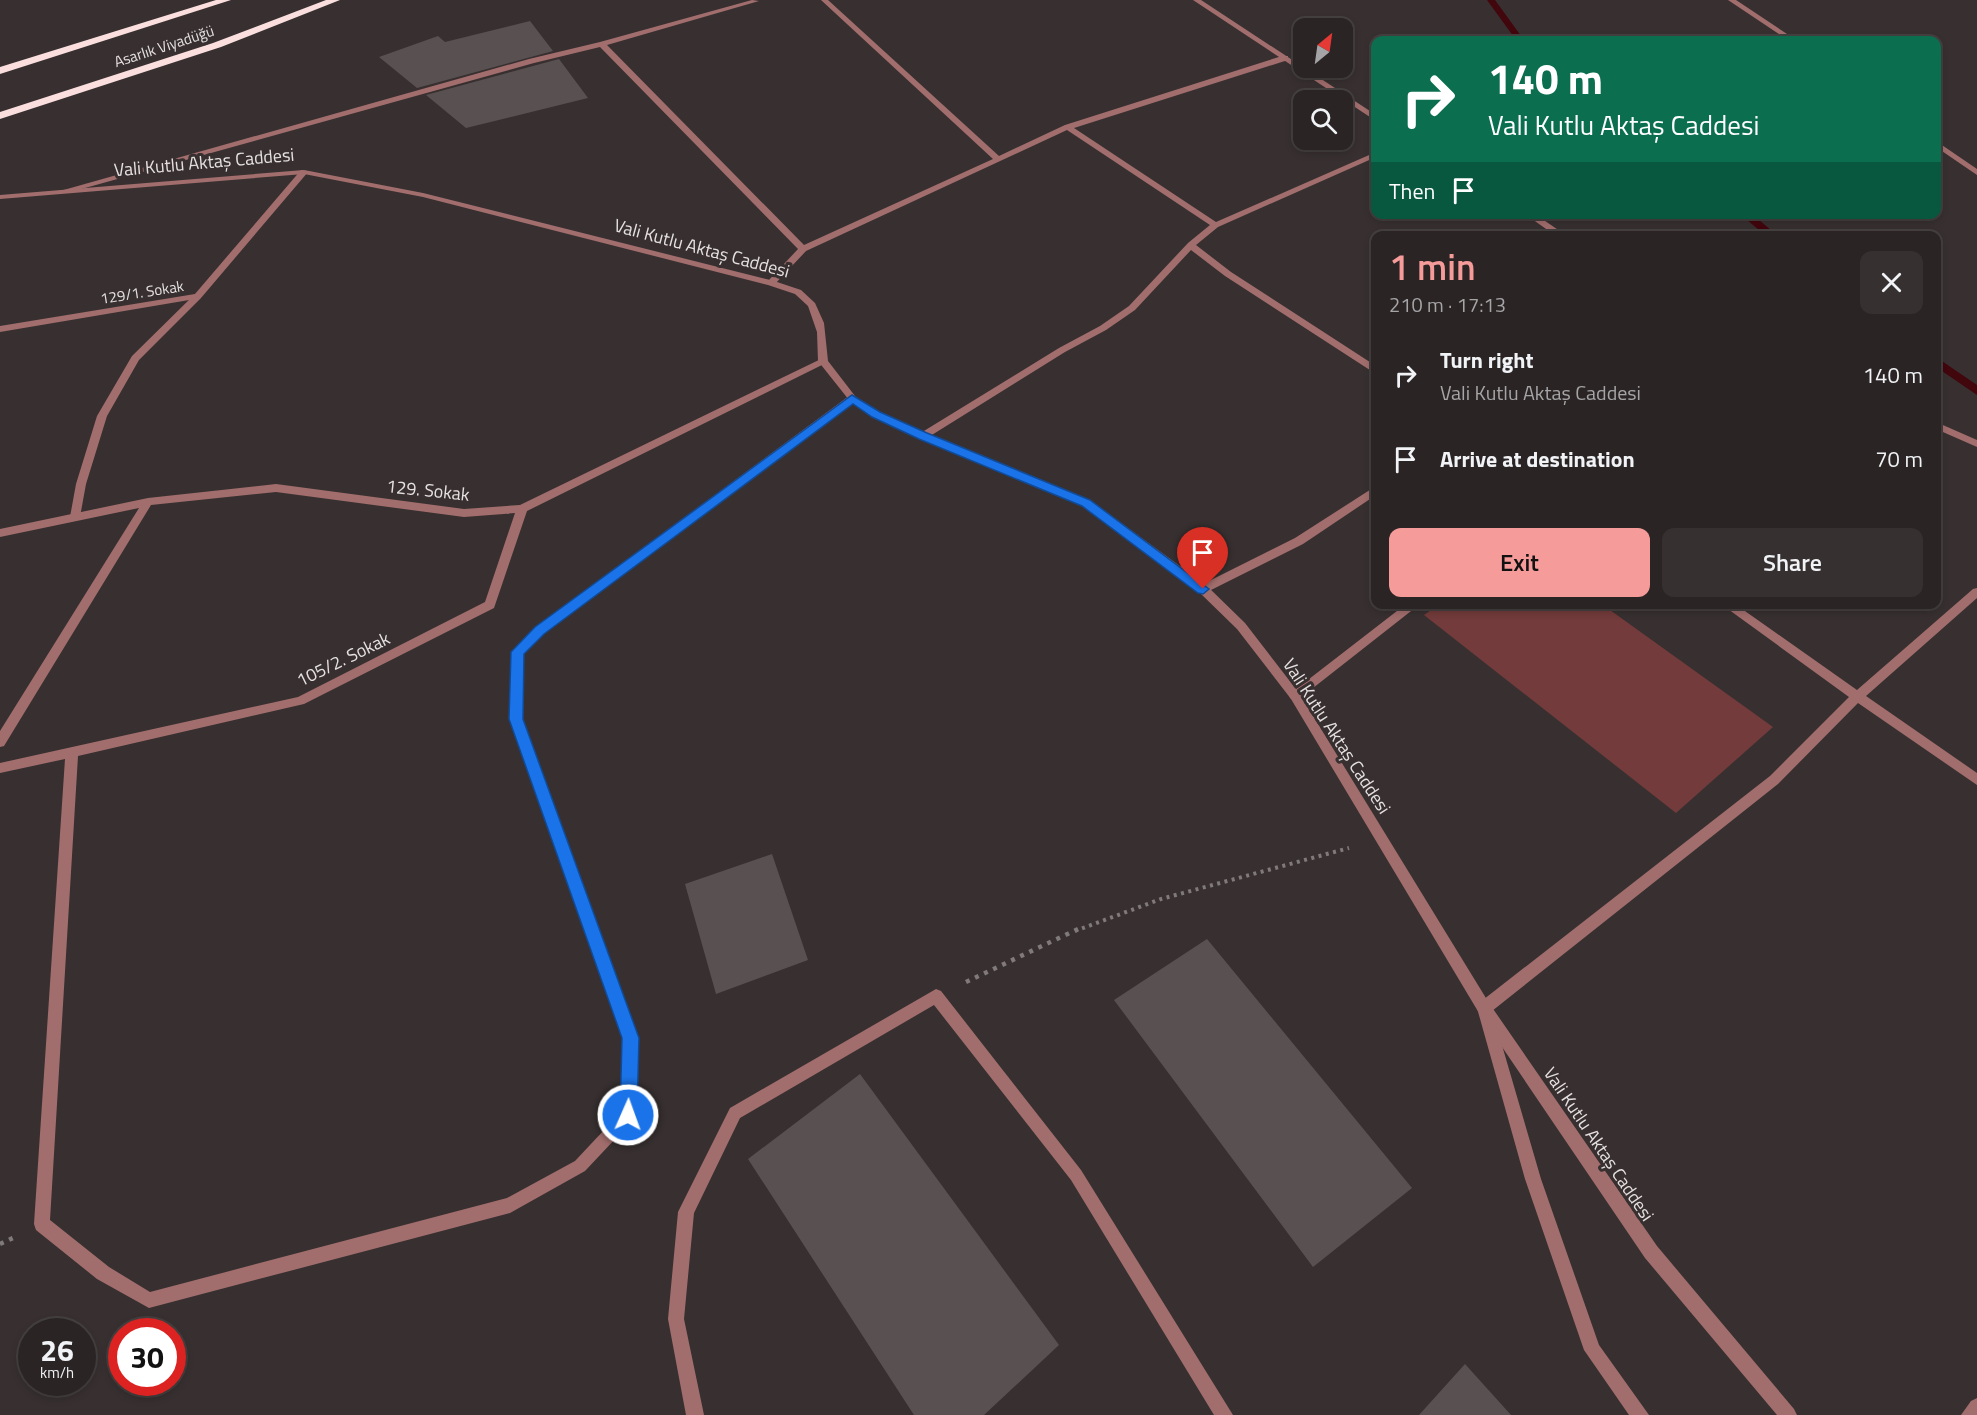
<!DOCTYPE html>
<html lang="en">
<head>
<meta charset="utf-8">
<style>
  :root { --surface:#2a2424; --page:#363031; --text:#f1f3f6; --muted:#a5a4a6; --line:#464141; --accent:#f59b9a }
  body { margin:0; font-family:"Titillium Web",sans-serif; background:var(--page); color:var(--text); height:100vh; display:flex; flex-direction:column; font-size:22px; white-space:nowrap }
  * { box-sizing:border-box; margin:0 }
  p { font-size:20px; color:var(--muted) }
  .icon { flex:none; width:33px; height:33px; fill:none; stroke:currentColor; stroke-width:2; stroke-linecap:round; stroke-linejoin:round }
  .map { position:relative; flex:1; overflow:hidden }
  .side { position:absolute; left:1371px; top:231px; width:570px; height:378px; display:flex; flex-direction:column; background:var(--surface); border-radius:12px; box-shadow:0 3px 9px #0003,0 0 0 2px var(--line) }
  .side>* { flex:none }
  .banner { position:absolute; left:1371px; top:36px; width:570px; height:183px; border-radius:12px; box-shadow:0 3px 9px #0003,0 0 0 2px var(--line); background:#0b6e4f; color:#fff; overflow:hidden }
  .needle { width:39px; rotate:29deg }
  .controls { position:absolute; left:1293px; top:18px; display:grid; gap:12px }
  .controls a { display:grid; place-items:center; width:60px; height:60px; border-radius:12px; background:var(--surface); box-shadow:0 3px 9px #0003,0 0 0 2px var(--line); font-size:30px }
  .speed { position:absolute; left:18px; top:1318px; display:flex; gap:12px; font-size:30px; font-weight:700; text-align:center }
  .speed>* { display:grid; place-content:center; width:78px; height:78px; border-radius:50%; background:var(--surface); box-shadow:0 3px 9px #0003,0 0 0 2px var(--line); line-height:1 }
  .speed small { font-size:15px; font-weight:400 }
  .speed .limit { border:9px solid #d22; background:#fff; color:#111 }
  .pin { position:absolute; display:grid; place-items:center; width:51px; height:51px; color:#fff; margin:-62px -26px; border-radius:50% 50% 50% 0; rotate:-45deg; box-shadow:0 0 6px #0007 }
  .pin .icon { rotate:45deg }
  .me { position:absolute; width:66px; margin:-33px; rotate:2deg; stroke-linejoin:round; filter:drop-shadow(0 0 4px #0008) }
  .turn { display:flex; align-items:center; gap:21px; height:126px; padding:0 18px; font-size:27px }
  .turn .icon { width:78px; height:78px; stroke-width:2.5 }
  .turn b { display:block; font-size:42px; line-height:51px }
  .then { display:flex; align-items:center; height:57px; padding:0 18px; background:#0003; gap:12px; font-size:22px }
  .round { display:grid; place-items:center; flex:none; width:63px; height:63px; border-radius:12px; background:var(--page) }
  .head { display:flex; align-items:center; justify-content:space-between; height:102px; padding:0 18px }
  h1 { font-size:36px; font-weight:600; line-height:45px; color:var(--accent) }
  .button { display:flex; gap:12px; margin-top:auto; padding:12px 18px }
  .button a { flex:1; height:69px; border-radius:12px; background:var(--accent); color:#111; font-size:24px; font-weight:600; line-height:69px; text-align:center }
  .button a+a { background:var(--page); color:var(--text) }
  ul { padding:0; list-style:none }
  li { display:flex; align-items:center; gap:18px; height:84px; padding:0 18px }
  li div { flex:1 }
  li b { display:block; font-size:22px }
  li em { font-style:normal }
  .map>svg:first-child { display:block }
</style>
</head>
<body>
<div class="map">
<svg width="1977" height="1415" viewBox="0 0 1977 1415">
  <rect width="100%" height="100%" fill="#383030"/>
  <path fill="#733b3b" d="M1440,604L1603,605L1773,727L1676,813L1424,615Z"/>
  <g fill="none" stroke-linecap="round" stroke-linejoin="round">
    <path fill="#42060d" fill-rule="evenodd" d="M1487,0H1495L1524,40H1516Z
      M1740,214H1752L1778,236H1766Z
      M1936,357L1977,385V395L1936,367Z"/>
  </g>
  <path fill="#595151" d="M530,21L553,51L417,88L379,57L438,36L445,42Z
    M559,59L588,98L466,128L426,95Z
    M772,854L808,960L716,994L685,884Z
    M1207,939L1412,1188L1313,1267L1114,1000Z
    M860,1074L1059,1345L984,1415H914L748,1159Z
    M1465,1364L1511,1415H1419Z"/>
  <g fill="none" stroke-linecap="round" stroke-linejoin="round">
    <path stroke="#817a7a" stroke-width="4" stroke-dasharray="3 4.5" stroke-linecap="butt" d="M1075,931L1161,899L1349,848"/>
    <path stroke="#817a7a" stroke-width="4.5" stroke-dasharray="4 6" stroke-linecap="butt" d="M966,982L1078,929
      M0,1244L13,1238"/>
    <path fill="#a26e6d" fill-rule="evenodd" d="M198,293L201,294V298L139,360L107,416L86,484L80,517L75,521L71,520L70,517L76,484L97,416L132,356L195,294Z"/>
    <path fill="#a26e6d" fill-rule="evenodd" d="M752,0L759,1L607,45L804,245L993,159L821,0H828L999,156L1065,125L1282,56H1288V60L1074,128L1216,222L1376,152V157L1218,227L1196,245L1231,272L1376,366V374L1225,276L1191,250L1135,310L1106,330L1065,352L927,438H919V434L1059,348L1100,326L1129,306L1188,243L1210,225L1067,130L806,251L774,285H768V281L798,249L600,47L534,63L67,193L60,191L529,59L600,42Z
      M1728,0H1736L1796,40H1788Z
      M1936,141L1977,169V175L1936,147Z
      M301,170L308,172L201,298L0,332V326L195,294Z
      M823,358L826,359V363L527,511L494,608L304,704L78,756L50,1220L109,1267L150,1292L507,1198L575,1161L621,1112L623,1038L510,719L512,652L535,628L849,396H855V400L543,634L524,654L522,719L637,1038L636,1115L633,1120L585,1171L510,1213L149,1308L97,1279L36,1230L34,1224L65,759L0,773V763L298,697L485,602L515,513L464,517L276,492L151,505L4,746L0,747V731L139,508L0,537V529L148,498L276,484L464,509L520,505Z
      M1376,486V495L1303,544L1207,592H1199L1197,589L1199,586L1295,538Z
      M1977,588V598L1866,696L1977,773V785L1858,703L1778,784L1492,1011L1541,1179L1599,1345L1649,1415H1629L1584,1350L1525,1179L1477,1008L1479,1003L1770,776L1849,697L1721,604H1735L1857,690L1973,589Z
      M1406,604H1420L1299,699H1291L1289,696L1291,693Z
      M936,989L941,991L1081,1170L1233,1415H1214L1071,1180L934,1005L740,1118L694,1213L684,1319L704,1415H686L668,1319L678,1212L730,1108Z
      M1977,1398V1415H1961L1971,1401Z"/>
    <path fill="#a26e6d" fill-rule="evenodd" d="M1193,0H1201L1376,115V121Z
      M304,170L423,193L774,281L801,290L815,303L824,323L828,361L855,396L879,413L1090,500L1207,586L1245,623L1299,693L1489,1003L1657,1246L1794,1409L1797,1415H1777L1645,1258L1479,1013L1291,699L1237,629L1199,592L1082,506L873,417L849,400L818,361L817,332L808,306L795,294L768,285L423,197L304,174L0,199V195Z
      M1525,214H1535L1567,236H1556Z
      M1936,422L1977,440V447L1936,429Z"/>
    <path fill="#fadfde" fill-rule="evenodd" d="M216,0H231L0,74V67Z
      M326,0H340L221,47L0,119V112L213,43Z"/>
  </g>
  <path fill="#1a73e8" stroke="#114b97" stroke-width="1.5" d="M852,395L880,412L927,433L1090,500L1209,589L1203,594L1198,593L1082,506L919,439L872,417L853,404L544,634L524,654L523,719L639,1038L637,1115L634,1121L628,1123L622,1121L620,1115L622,1038L509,719L511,652L535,627Z"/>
  <g text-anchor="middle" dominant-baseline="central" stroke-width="6" stroke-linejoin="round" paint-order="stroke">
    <g font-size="15" fill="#e6e1e1" stroke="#383030">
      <text transform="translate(164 46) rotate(-18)">Asarlık Viyadüğü</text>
      <text transform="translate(142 292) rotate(-9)">129/1. Sokak</text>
    </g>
    <g font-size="18" fill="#e6e1e1" stroke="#383030">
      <text transform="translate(204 162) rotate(-5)">Vali Kutlu Aktaş Caddesi</text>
      <text transform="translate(702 248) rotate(15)">Vali Kutlu Aktaş Caddesi</text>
      <text transform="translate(428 490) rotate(6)">129. Sokak</text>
      <text transform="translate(343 659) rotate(-26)">105/2. Sokak</text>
      <text transform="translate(1337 736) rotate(57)">Vali Kutlu Aktaş Caddesi</text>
      <text transform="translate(1599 1144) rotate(56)">Vali Kutlu Aktaş Caddesi</text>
    </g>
  </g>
</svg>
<div class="controls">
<a><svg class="needle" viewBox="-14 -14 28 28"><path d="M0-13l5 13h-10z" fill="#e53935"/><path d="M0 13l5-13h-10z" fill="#a5a4a6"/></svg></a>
<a><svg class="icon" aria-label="search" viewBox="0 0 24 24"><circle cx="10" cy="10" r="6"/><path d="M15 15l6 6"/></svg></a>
</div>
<div class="speed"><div>26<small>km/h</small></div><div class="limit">30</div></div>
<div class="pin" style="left:1203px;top:589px;background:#d93025"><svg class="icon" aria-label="arrive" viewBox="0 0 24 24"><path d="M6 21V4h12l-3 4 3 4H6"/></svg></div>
<svg class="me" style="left:628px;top:1115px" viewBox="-20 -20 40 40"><circle r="17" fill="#1a73e8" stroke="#fff" stroke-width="3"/><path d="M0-11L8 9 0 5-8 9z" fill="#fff"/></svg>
<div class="banner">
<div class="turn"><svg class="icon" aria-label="right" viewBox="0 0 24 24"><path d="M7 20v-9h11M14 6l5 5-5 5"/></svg><div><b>140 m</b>Vali Kutlu Aktaş Caddesi</div></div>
<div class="then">Then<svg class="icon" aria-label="arrive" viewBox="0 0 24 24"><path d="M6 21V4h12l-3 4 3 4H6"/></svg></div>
</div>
<section class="side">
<div class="head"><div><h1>1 min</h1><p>210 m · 17:13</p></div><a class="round"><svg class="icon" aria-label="close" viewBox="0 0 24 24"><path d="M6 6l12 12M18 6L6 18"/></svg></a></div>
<ul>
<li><svg class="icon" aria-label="right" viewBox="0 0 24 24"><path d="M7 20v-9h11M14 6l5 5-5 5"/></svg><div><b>Turn right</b><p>Vali Kutlu Aktaş Caddesi</p></div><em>140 m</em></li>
<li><svg class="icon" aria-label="arrive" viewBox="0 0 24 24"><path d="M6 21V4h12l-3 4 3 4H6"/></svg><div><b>Arrive at destination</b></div><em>70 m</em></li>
</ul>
<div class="button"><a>Exit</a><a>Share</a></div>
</section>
</div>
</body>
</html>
